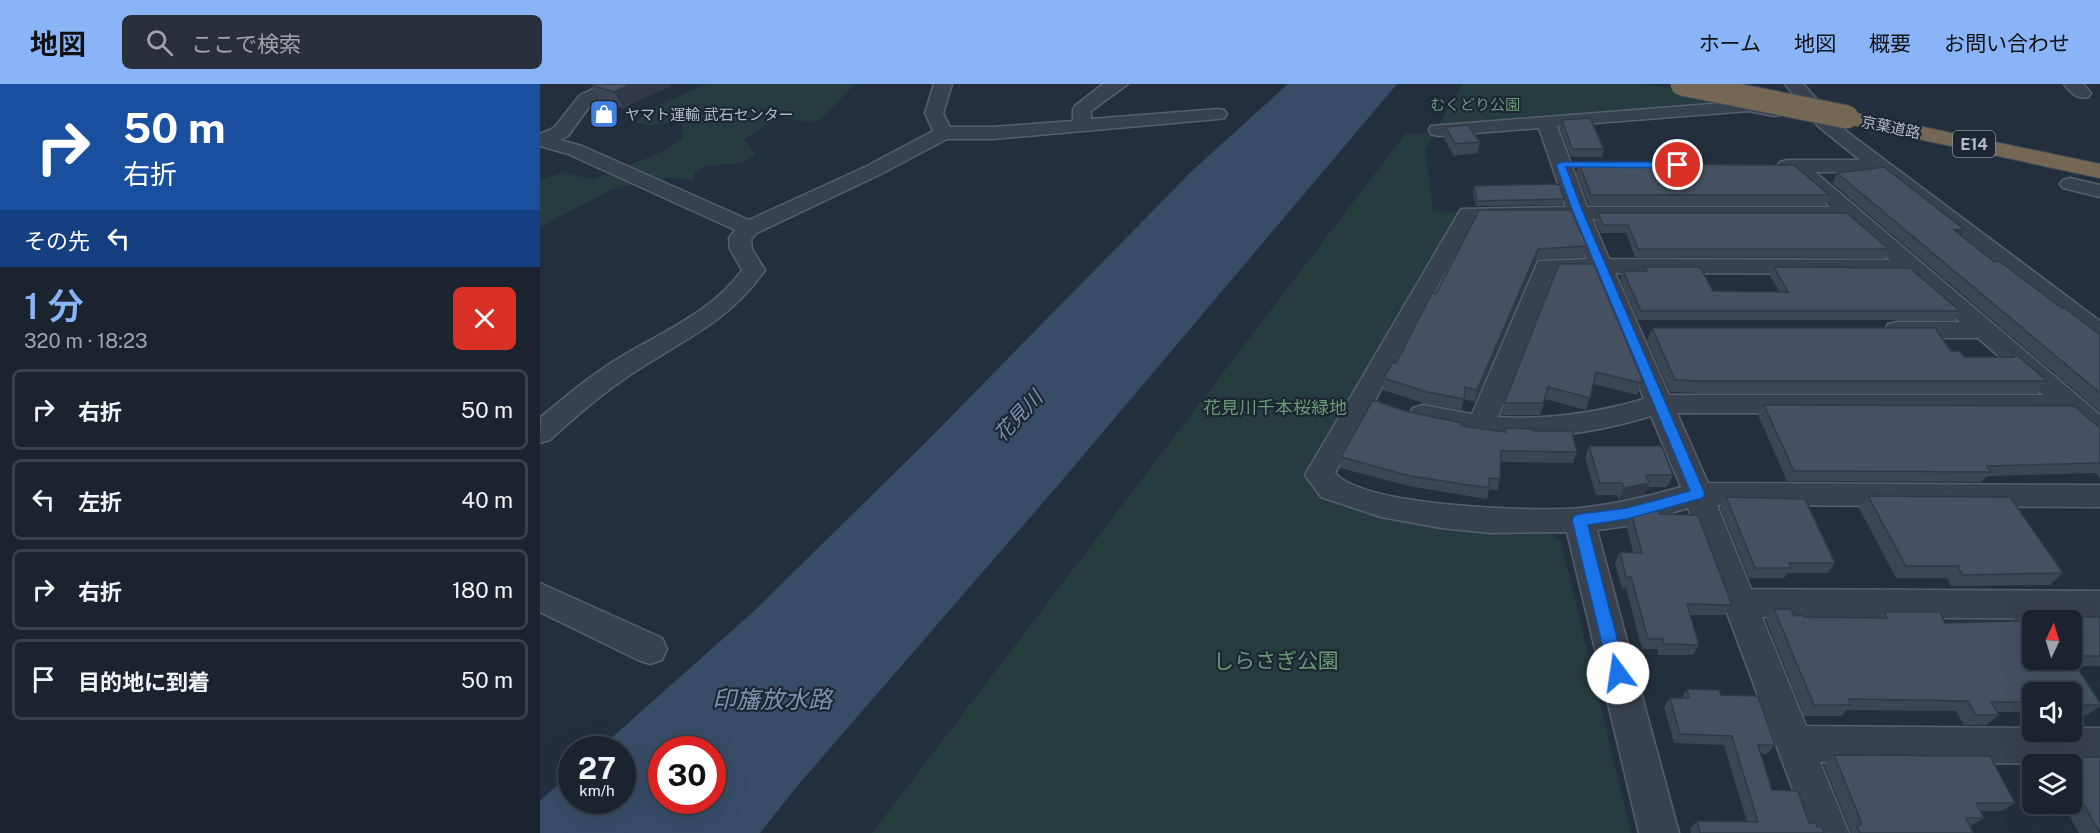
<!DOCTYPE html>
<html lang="ja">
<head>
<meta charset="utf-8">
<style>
  :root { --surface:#1b232e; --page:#282f3a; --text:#f1f3f6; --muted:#a0a4aa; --line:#39404a; --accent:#8ab4f8 }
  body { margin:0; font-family:"Public Sans","Noto Sans JP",sans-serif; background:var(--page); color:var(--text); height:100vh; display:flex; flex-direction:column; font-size:22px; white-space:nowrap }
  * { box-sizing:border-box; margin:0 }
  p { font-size:20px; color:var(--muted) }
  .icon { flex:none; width:33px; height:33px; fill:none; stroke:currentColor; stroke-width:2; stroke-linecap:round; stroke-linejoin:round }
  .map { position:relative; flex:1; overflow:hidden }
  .details { display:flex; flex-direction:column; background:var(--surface); width:540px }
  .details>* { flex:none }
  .hud { background:#1a4fa0; color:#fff; overflow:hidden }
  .needle { width:39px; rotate:4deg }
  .buttons { position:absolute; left:1482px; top:526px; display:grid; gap:12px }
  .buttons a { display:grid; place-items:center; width:60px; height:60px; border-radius:9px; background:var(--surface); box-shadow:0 6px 24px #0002,0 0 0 2px var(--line); font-size:30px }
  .speed { position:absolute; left:18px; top:652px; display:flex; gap:12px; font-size:30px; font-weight:700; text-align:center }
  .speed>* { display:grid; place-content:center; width:78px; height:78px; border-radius:50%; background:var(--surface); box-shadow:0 6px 24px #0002,0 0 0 2px var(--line); line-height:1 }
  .speed small { font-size:15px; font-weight:400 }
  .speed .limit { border:9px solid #d22; background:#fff; color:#111 }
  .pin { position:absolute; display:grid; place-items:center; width:51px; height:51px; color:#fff; margin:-26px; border:3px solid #fff; border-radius:50%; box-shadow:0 2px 6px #0007 }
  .me { position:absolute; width:66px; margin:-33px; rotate:346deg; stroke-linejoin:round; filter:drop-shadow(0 0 4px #0008) }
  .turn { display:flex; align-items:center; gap:21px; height:126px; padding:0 24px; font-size:27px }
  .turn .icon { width:78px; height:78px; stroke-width:2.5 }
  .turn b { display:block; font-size:42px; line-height:51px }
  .then { display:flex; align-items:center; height:57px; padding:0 24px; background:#0003; gap:12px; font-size:22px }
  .round { display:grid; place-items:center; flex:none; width:63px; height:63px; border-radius:9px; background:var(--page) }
  .summary { display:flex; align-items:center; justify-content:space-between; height:102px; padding:0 24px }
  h1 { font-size:36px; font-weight:600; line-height:45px; color:var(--accent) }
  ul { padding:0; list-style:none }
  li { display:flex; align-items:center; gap:18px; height:81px; margin:0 12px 9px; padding:0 12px; border:3px solid var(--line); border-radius:9px }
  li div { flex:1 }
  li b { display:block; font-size:22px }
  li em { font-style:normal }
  header { display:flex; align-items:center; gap:36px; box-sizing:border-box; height:84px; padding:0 30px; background:var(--accent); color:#111 }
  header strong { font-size:28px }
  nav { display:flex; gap:33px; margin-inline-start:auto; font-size:21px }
  .search { width:420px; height:54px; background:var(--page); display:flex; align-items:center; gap:15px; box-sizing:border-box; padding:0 21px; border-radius:9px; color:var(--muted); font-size:22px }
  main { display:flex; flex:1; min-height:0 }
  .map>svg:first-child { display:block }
</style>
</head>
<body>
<header>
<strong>地図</strong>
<div class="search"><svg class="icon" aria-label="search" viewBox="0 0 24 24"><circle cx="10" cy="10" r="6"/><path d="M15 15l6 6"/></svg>ここで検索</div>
<nav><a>ホーム</a><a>地図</a><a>概要</a><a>お問い合わせ</a></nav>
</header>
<main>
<section class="details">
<div class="hud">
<div class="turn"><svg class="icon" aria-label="right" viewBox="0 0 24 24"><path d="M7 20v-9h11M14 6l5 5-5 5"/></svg><div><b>50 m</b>右折</div></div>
<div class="then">その先<svg class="icon" aria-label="left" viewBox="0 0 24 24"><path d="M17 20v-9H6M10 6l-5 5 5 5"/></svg></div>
</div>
<div class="summary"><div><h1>1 分</h1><p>320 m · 18:23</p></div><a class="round" style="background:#d93025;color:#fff"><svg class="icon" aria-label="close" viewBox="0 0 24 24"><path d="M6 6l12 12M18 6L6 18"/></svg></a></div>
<ul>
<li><svg class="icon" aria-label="right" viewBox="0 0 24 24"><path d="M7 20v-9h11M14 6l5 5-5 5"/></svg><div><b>右折</b></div><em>50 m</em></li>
<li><svg class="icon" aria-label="left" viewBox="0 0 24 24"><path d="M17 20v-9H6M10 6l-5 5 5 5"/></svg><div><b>左折</b></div><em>40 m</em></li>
<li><svg class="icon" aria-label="right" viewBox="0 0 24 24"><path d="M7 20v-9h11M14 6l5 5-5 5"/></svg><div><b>右折</b></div><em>180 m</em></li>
<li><svg class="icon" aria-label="arrive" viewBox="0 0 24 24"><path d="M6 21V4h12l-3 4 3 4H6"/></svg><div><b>目的地に到着</b></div><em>50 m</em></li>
</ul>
</section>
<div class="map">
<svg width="1560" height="749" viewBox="0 0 1560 749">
  <rect width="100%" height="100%" fill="#242f3e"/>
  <path fill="#263c3f" d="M167,0H315L281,35L270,38L238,33L204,55L216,71L202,79L164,82L154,90V96L127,94L73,105L0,143V96L25,88L52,96L119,69L142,55V37L113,41L95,39L112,24Z
    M923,0H1106L1207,19L898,42Z
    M895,49L885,65L893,127L920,128L851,241L772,386L775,406L853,433L911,441L1009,449L1021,458L1091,749H332L865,50Z"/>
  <path fill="#394c67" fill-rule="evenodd" d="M748,0H857L519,400L258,701L220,749H0V717L31,689L32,717H82V666H58L212,529L386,358L653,86ZM122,666H172V717H122Z"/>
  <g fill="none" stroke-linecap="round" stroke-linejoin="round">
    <g stroke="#565f6c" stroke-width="3">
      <path id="minor" d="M64,0H87L84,4L52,19L28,52L20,56L42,62L209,136L325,83L393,47L385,29L394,0H412L403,29L410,43H453L533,37V25L536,21L563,0H588L551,27V35L678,25L684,26L687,30L684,34L678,35L453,55H407L339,91L217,149L211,155L212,165L225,186C191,236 145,255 96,287C65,307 37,331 10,356L0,359L1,333C26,312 51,291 79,274C122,248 172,228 202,186L190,165L189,154L195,146L28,70L0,62V50L14,44L40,11Z
        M1245,0H1263L1306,47L1560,237V257L1551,255L1335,88H1275L1560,331V356L1550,353L1525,330L1137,329L1168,399L1560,401V423L1177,421L1211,505L1560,507V535L1222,533L1266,642L1492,644V648H1532V644H1560V680L1280,678L1309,749H1269L1148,424L1087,442L1057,446L1139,749H1099L1027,448L951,449L901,444L841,433L781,413L765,391L921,125L1026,123L999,44L898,52L891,50L889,46L891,42L1209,17L1240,23L1243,27L1240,31L1234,32L1209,27L1017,42L1047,123H1290L1251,88L1240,86L1237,82L1240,78L1247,76H1320L1279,43ZM935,135H1030L1047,175L998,177L932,330L883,321L873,324L869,331L873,338C952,361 1033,356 1111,332L1141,403C1107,413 1076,420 1041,424C995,428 824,423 795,389ZM1052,135H1304L1350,176L1069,175ZM1015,189H1052L1104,315C1056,329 1008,336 958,333ZM1075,189L1366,190L1420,238H1357L1348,240L1345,246L1348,252L1357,254H1438L1503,311H1129Z
        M1524,0H1543L1551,9L1548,13C1537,16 1531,9 1524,0Z
        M1530,94L1560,101V113L1523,104L1520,100L1523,96Z
        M0,499L122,554L127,565L122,576L110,580L98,576L0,528Z"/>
    </g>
    <g stroke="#434c59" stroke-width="2">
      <path id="highway" d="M1307,27L1560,80V94L1299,38L1296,33L1299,28Z"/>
    </g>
    <use href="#minor" fill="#38414e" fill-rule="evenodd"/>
    <use href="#highway" fill="#746855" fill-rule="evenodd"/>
    <g stroke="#434c59" stroke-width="25" stroke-linecap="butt">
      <path id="highway-bridge" d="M1142,0L1307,33"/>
    </g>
    <use href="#highway-bridge" stroke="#746855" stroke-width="23"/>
  </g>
  <path fill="#3b4654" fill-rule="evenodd" d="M51,1L130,2L84,24L61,17Z
    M1022,36L1064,65L1062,73H1031L1020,44Z
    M906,43L940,58L938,69L914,72L904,54Z
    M1039,80L1289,111L1284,121H1049L1036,89Z
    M1297,89L1424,145L1420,151L1455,178L1560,251V328L1292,99Z
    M934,102L1024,115L1023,121L936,122L933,108Z
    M939,126L1047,162L1044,173L996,176L935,318L924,315L922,326L886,320L843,306L844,294L856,279L896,210Z
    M1058,129L1349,165L1344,174L1095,173L1086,149H1061L1055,137Z
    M1054,180L1101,299L1097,311L1053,300L1046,326L1005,315L1000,331H961L964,319Z
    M1105,183L1173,207H1239L1230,192L1234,183L1420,227L1414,236H1098L1080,196L1083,187H1104Z
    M1112,244L1411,267L1424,273H1464L1469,266L1507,297L1497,309H1157L1130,308L1107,256Z
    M1224,321L1559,344H1560V395L1556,389L1447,392L1441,398L1247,397L1218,331Z
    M865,327L921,342L965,347V344L994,347L1037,368L1033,379L961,378L960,395L958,406L949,405L947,415L869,402L800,384L801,373Z
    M1049,362L1133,391L1127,403H1107L1104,411L1079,416L1077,411H1056L1045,374Z
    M1328,412L1523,489L1510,501L1411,502L1407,494H1356L1319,424Z
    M1186,413L1295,479L1288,489H1248L1244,494H1209L1180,423Z
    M1120,430L1192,521L1185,531H1150L1159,561L1153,571H1118L1117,565H1102L1086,504H1082L1075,479L1080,468H1093L1087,444L1092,433Z
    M1234,525L1254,532L1264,533L1339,534L1344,528L1405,539L1471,537L1477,532L1560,533V582H1536L1560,619V622L1547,631H1532V609H1492V628H1457L1459,631L1446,641H1424L1416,627L1307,626L1301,632H1264L1226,536ZM1532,537V576H1492Z
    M1147,605L1181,611L1235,661L1227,670H1221L1232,706L1269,739L1277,743L1284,749H1151L1150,745L1157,737L1207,738L1184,661L1134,659L1124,623L1130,614H1141Z
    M1294,671L1475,719L1461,727H1441L1444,734L1430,742L1433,749H1309L1311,748L1284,681Z
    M1524,673H1560V749H1539L1523,720H1532V681H1512Z"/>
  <path fill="#303945" d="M91,0H130V2L84,24L74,8Z
    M1424,145L1417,156L1414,146Z
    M998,165L996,176L935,318L937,306Z
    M1109,399L1104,411L1079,416L1084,404Z"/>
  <path fill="#455162" stroke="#303945" stroke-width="1.5" d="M54,0H91L74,8L51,1Z
    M1050,34L1064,65H1032L1022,36Z
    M928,41L940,58L915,60L906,43Z
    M1039,80L1254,81L1289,111H1051Z
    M1344,83L1424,145L1414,146L1455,178L1459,177L1522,224H1525L1560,251V309L1297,89Z
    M1019,100L1024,115L937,117L934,102L962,101Z
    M939,126H1031L1047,162L998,165L937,306L925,303L924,315L887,308L844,294L853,278L856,279L892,209L896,210Z
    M1058,129H1307L1349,165H1098L1088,141H1063Z
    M1019,180H1054L1102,295L1101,299L1056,288L1050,314L1008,303L1003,319H964Z
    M1105,183H1160L1173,207L1248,208L1234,183L1370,184L1420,227H1101L1083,187H1107Z
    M1112,244H1395L1411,267H1420L1424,273H1475L1469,266H1471L1507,297H1162L1135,296Z
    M833,316L865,327L922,339L921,342L966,348L965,344L994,345V347H1032L1037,368L961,367L960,395L949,394V404L870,392L801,373Z
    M1224,321L1534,322L1560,344V379L1447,382L1451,388L1254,387Z
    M1049,362H1122L1133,391H1106L1109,399L1084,404L1082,399H1060Z
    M1328,412L1470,413L1523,489L1422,491L1418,482H1366Z
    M1186,413L1265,415L1295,479H1249L1251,484H1215Z
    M1119,426L1120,430L1158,431L1192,521L1147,520L1159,561L1124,560L1123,555H1108L1091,493H1086L1080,468L1102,469L1092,433Z
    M1234,525H1251L1254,532L1263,531L1264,533L1347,534L1344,528H1400L1405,539L1479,537L1477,532L1560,533V572H1532V537H1492V576H1532V575L1560,619V621H1532V609H1492V618H1451L1459,631H1436L1428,617L1308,615L1311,621H1274Z
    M1147,605L1179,606L1181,611L1218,612L1235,661H1218L1232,706L1258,707L1269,739H1276L1277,743H1282L1284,749H1160L1157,737L1218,738L1192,652L1140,650L1130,614H1149Z
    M1294,671L1450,672L1475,719H1436L1444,734H1426L1433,749H1320L1317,743L1322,740Z
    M1524,673H1560V749L1532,699V694L1535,693L1532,687V681H1528Z"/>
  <path fill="#1a73e8" stroke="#114b97" stroke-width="1.5" d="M1021,78H1138L1143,81L1138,84L1026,83L1043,128L1165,410L1163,414L1087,435L1048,441L1086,589L1084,594L1078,596L1072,594L1069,589L1032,436L1034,432L1039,430L1087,424L1150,407L1033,128L1016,81Z"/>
  <defs>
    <g id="shop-square" transform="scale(1.5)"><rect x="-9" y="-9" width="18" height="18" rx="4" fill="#3f7fe0" stroke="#1d2633"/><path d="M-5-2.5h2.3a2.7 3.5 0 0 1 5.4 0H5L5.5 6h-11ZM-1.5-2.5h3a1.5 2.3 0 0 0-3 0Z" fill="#fff"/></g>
  </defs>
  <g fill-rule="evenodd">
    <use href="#shop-square" x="64" y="30"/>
  </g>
  <g text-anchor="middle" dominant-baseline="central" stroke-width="4.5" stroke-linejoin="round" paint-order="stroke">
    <g font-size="15" fill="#6b9a76" stroke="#1d2633">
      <text x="935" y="20">むくどり公園</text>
    </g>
    <g font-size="15" fill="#b4bcc9" stroke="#1d2633" text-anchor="start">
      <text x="85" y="30">ヤマト運輸 武石センター</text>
    </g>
    <g font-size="15" fill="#b4bcc9" stroke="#1d2633">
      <text transform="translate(1351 43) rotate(12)">京葉道路</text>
    </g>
    <rect fill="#1d2633" stroke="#878f9c" stroke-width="1.5" x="1413" y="47" width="42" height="26" rx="4.5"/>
    <g font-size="16" font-weight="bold" fill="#b4bcc9">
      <text x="1434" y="60">E14</text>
    </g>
    <g font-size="18" fill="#6b9a76" stroke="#1d2633">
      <text x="735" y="323">花見川千本桜緑地</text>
    </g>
    <g font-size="20" font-style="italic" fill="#7c92b1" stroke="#1d2633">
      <text transform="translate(478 332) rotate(-47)">花見川</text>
    </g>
    <g font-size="21" fill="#6b9a76" stroke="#1d2633">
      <text x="736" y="576">しらさぎ公園</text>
    </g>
    <g font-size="24" font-style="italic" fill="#7c92b1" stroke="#1d2633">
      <text x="232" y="615">印旛放水路</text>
    </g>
  </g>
</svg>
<div class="buttons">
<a><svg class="needle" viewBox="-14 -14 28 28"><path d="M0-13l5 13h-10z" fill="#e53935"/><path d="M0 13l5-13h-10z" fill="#a0a4aa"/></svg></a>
<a><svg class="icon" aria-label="sound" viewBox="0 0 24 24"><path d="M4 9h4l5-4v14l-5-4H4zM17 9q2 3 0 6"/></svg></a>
<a><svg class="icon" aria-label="layers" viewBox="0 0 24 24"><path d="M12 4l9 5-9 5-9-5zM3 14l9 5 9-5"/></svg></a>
</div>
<div class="speed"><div>27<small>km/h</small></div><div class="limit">30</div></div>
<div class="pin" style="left:1138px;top:81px;background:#d93025"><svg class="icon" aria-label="arrive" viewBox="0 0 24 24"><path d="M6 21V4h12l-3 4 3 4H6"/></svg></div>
<svg class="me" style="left:1078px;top:589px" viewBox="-20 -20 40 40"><circle r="19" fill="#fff"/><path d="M0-13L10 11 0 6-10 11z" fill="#1a73e8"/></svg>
</div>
</main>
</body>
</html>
